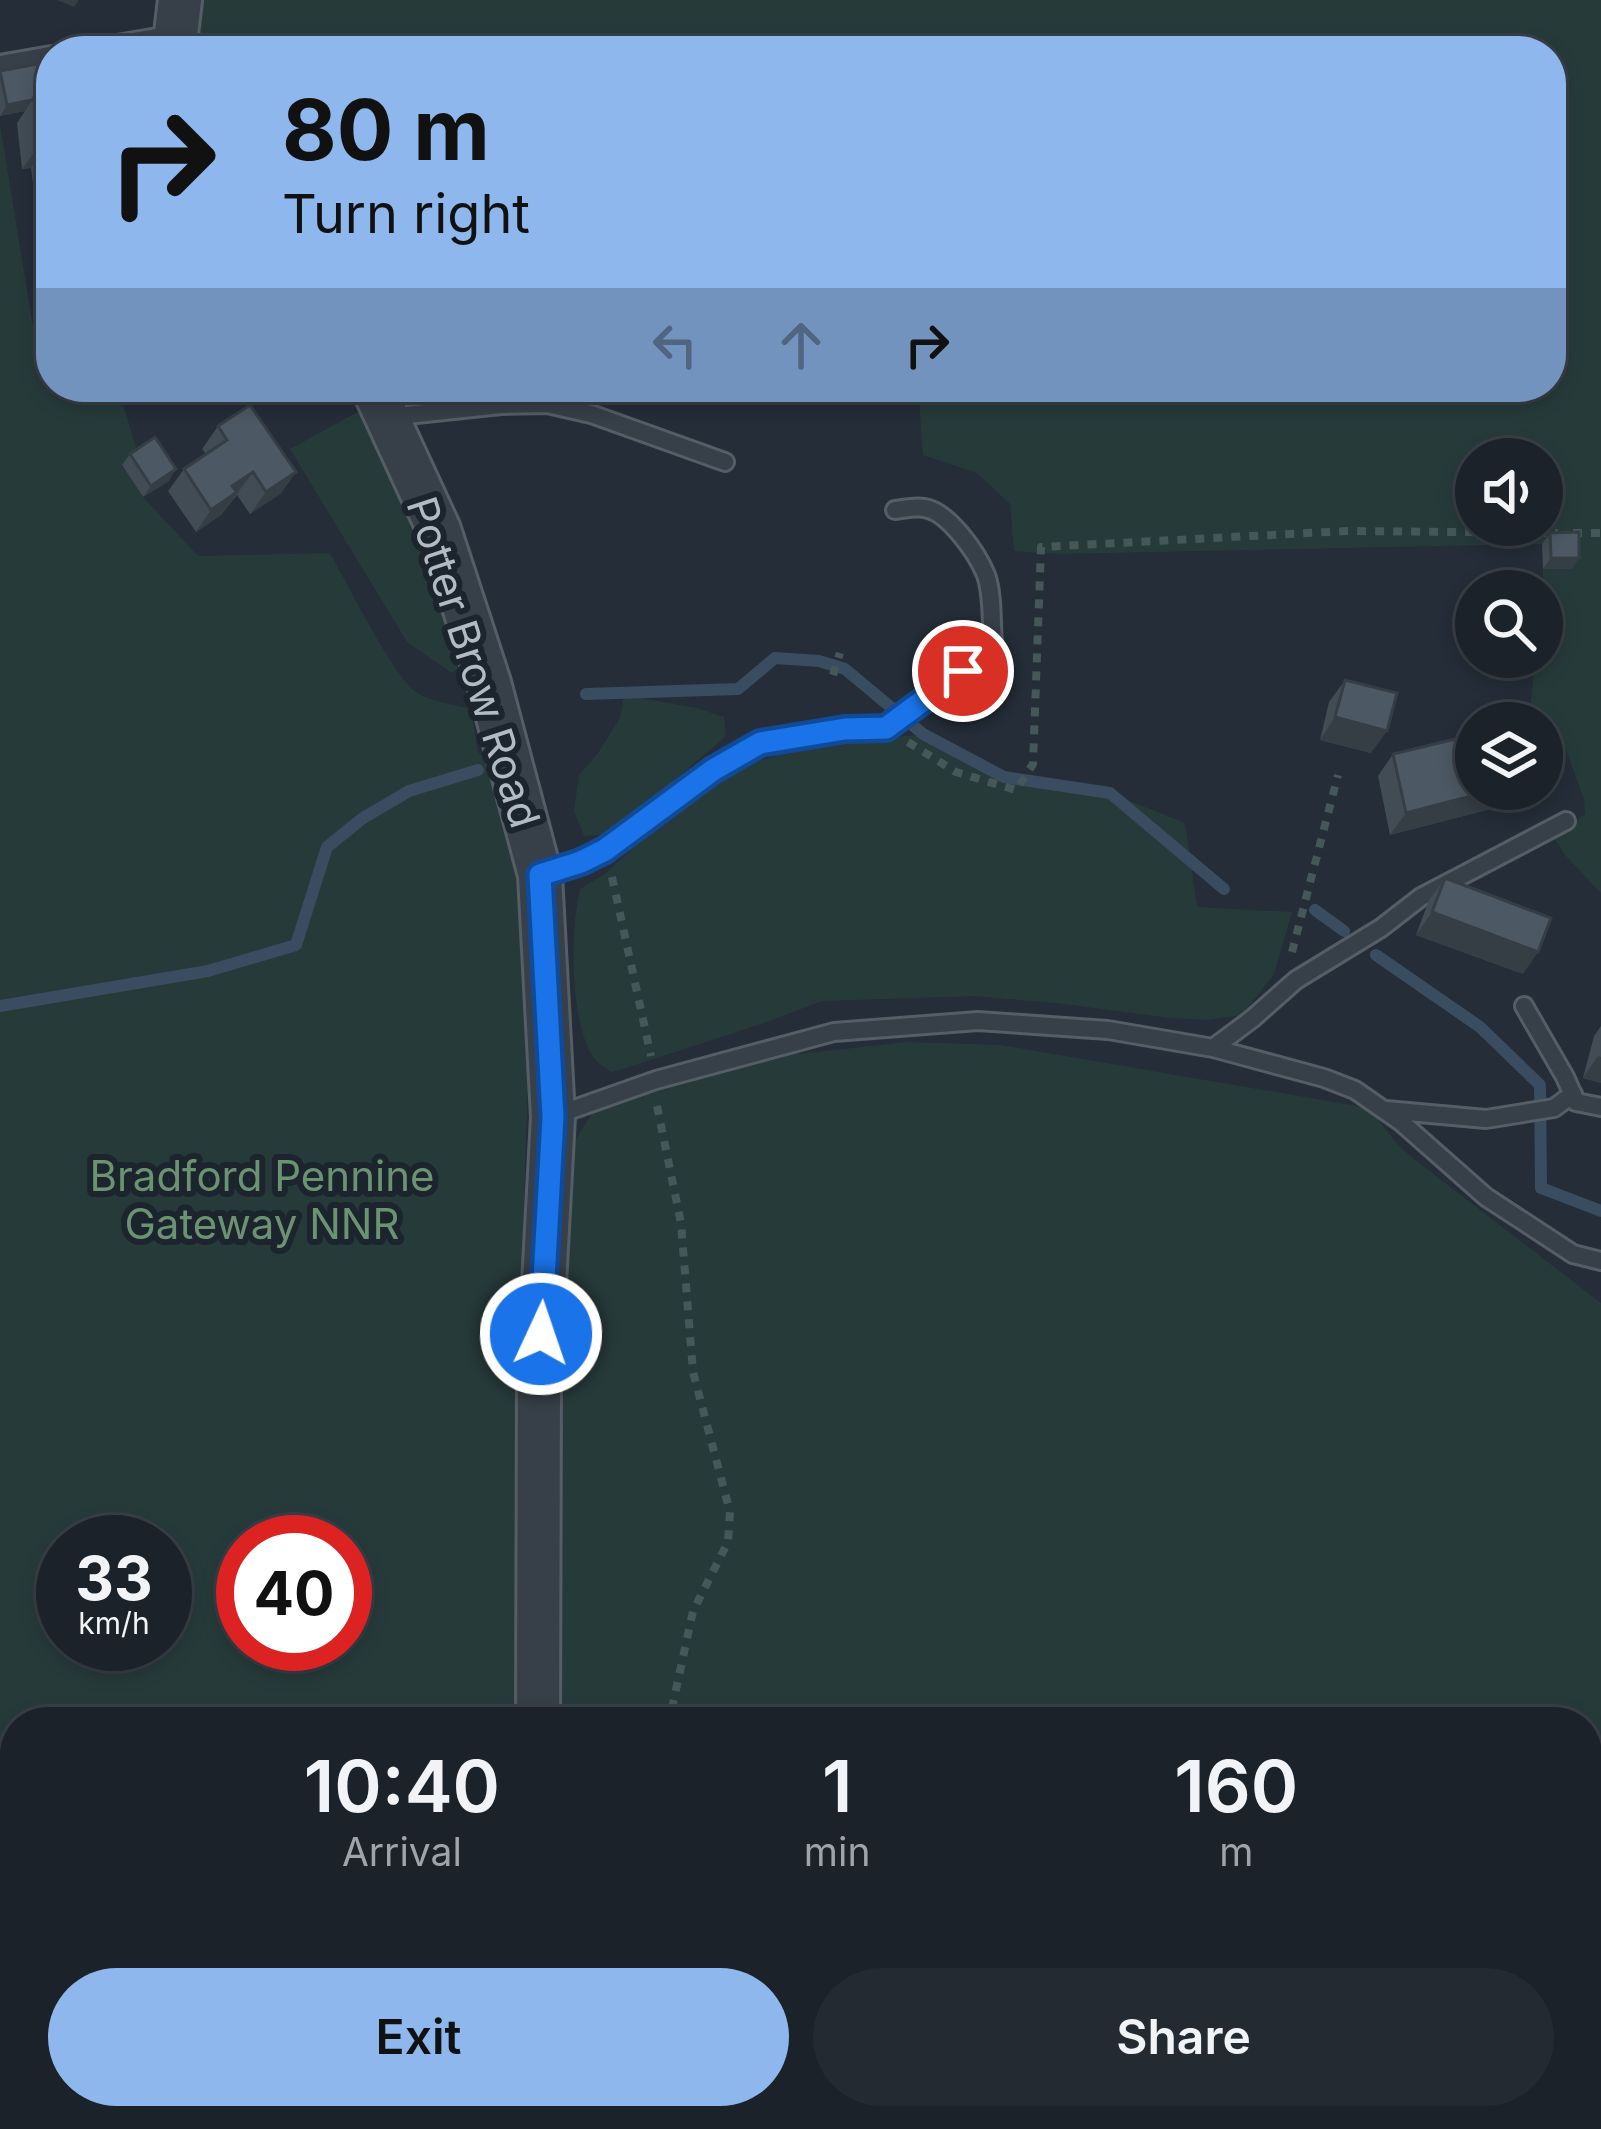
<!DOCTYPE html>
<html lang="en">
<head>
<meta charset="utf-8">
<style>
  :root { --surface:#1b222a; --page:#242a32; --text:#f1f3f6; --muted:#a0a4a8; --line:#393f47; --accent:#8eb8ed }
  body { margin:0; font-family:Inter,sans-serif; background:var(--page); color:var(--text); height:100vh; display:flex; flex-direction:column; font-size:45px; white-space:nowrap }
  * { box-sizing:border-box; margin:0 }
  p { font-size:39px; color:var(--muted) }
  .icon { flex:none; width:66px; height:66px; fill:none; stroke:currentColor; stroke-width:2; stroke-linecap:round; stroke-linejoin:round }
  .map { position:relative; flex:1; overflow:hidden }
  .panel { position:absolute; left:0px; top:1707px; width:1602px; height:423px; display:flex; flex-direction:column; background:var(--surface); border-radius:48px 48px 0 0; box-shadow:0 6px 18px #0003,0 0 0 3px var(--line) }
  .panel>* { flex:none }
  .guide { position:absolute; left:36px; top:36px; width:1530px; height:366px; border-radius:48px; box-shadow:0 6px 18px #0003,0 0 0 3px var(--line); background:#8eb8ed; color:#111; overflow:hidden }
  .buttons { position:absolute; left:1455px; top:438px; display:grid; gap:24px }
  .buttons a { display:grid; place-items:center; width:108px; height:108px; border-radius:50%; background:var(--surface); box-shadow:0 6px 18px #0003,0 0 0 3px var(--line); font-size:60px }
  .speed { position:absolute; left:36px; top:1515px; display:flex; gap:24px; font-size:60px; font-weight:700; text-align:center }
  .speed>* { display:grid; place-content:center; width:156px; height:156px; border-radius:50%; background:var(--surface); box-shadow:0 6px 18px #0003,0 0 0 3px var(--line); line-height:1 }
  .speed small { font-size:30px; font-weight:400 }
  .speed .limit { border:18px solid #d22; background:#fff; color:#111 }
  .pin { position:absolute; display:grid; place-items:center; width:102px; height:102px; color:#fff; margin:-51px; border:6px solid #fff; border-radius:50%; box-shadow:0 3px 12px #0007 }
  .me { position:absolute; width:132px; margin:-66px; rotate:3deg; stroke-linejoin:round; filter:drop-shadow(0 0 9px #0008) }
  .turn { display:flex; align-items:center; gap:42px; height:252px; padding:0 48px; font-size:54px }
  .turn .icon { width:156px; height:156px; stroke-width:2.5 }
  .turn b { display:block; font-size:84px; line-height:102px }
  .lanes { display:flex; align-items:center; height:114px; padding:0 48px; background:#0003; justify-content:center; gap:60px; direction:ltr }
  .lanes .off { opacity:.35 }
  .eta { display:flex; justify-content:space-evenly; align-items:center; height:204px; text-align:center }
  .eta b { font-size:72px; font-weight:600; line-height:84px }
  .primary-button { display:flex; gap:24px; margin-top:auto; padding:24px 48px }
  .primary-button a { flex:1; height:138px; border-radius:72px; background:var(--accent); color:#111; font-size:48px; font-weight:600; line-height:138px; text-align:center }
  .primary-button a+a { background:var(--page); color:var(--text) }
  .map>svg:first-child { display:block }
</style>
</head>
<body>
<div class="map">
<svg width="1601" height="2129" viewBox="0 0 1601 2129">
  <rect width="100%" height="100%" fill="#242d38"/>
  <path fill="#273a3a" fill-rule="evenodd" d="M199,0H1601V893L1565,855L1554,838L1585,814L1584,799L1561,736L1548,742L1546,721L1529,723L1535,657H1542L1543,569H1571L1542,544L1058,554L1014,551L1010,504L977,473L923,455L918,387H1551V51H199ZM1476,459H1542V525H1476Z
    M0,124L39,363H51V387H118L138,454L122,466L143,497L198,556L330,553C345,579 395,679 416,692C431,702 453,704 471,709L478,752L481,755L489,753L520,888L529,1052L514,1506L520,1722H15V2115H595L600,2129H0ZM63,1542H165V1644H63ZM243,1542H345V1644H243Z
    M365,408L434,583L458,668L452,673L407,642L290,449Z
    M624,695L697,708L724,717L726,736L627,821L608,834L584,836L574,811L579,775L598,753L620,718Z
    M923,734L1003,776L1110,793L1185,823L1197,907L1292,912L1274,974L1242,1015L1208,1020L1170,1018L1064,1004L975,996L822,1001L761,1024L623,1069L611,1072C603,1066 594,1061 590,1052C570,1012 570,932 580,889L605,874L651,831L737,768L796,749Z
    M795,1039L799,1054L907,1042L1001,1045L1369,1108L1398,1145L1414,1159L1601,1303V2129H625L620,2115H1587V1722H553L550,1587L571,1148L590,1116L604,1104Z"/>
  <g fill="none" stroke-linecap="round" stroke-linejoin="round">
    <path stroke="#3a4c5f" stroke-width="12" d="M586,694L738,689L775,658L819,661L845,669L923,734L1004,777L1110,793L1224,889
      M1315,910L1344,931
      M1376,955L1480,1027L1540,1085L1541,1188L1601,1211
      M0,1006L208,971L296,945L327,847L363,818L409,791L478,770"/>
    <g stroke="#555d66" stroke-width="22">
      <path id="service" d="M76,51L175,34
        M0,64L51,55
        M388,417L501,405L547,404L591,414L725,462
        M541,875L582,863L605,850L713,770L760,743L845,729L886,728L963,671L993,641C991,620 993,595 986,575C977,553 948,511 924,508C915,506 904,509 895,510
        M1524,1006L1565,1077L1576,1102L1601,1107
        M1213,1048L1252,1019L1296,980L1381,928L1421,897L1566,821
        M1386,1110L1486,1119L1554,1108L1573,1094
        M554,1116L656,1080L834,1032L978,1021L1108,1030L1213,1048L1324,1078L1355,1090L1401,1122L1486,1197L1573,1254L1601,1261"/>
    </g>
    <g stroke="#555d66" stroke-width="48">
      <path id="tertiary" d="M180,51L176,34L180,0
        M373,387L439,530L489,683L540,875L553,1117L539,1377L538,1722
        M613,2115L617,2129"/>
    </g>
    <path stroke="#455758" stroke-width="8" stroke-dasharray="9 9" stroke-linecap="butt" d="M1573,533H1601
      M833,675L840,653
      M908,742L956,772L1016,790L1033,764L1041,547L1347,531L1558,533
      M612,877L651,1056
      M1292,952L1338,775
      M657,1106L681,1223L693,1372L730,1512L728,1542L693,1611L669,1722
      M0,1994L15,2008
      M151,2115L175,2129
      M687,2115L693,2129"/>
    <use href="#service" stroke="#373f48" stroke-width="16"/>
    <use href="#tertiary" stroke="#373f48" stroke-width="42"/>
  </g>
  <path fill="#414c55" d="M0,71L42,90L51,89V223L48,197L35,199L31,168L22,169L17,123L25,111L0,116Z
    M218,426L296,472L280,494L250,514L237,495L221,515L196,532L168,491L184,469L206,454L202,449Z
    M130,454L169,481L143,497L122,465Z
    M1550,533L1579,558L1571,569H1543L1542,544Z
    M1345,680L1371,753L1320,740L1329,702Z
    M1393,754L1540,796L1390,835L1378,776Z
    M1445,878L1523,974L1416,935L1429,900Z
    M1601,1026V1083L1583,1078L1594,1036Z"/>
  <path fill="#353e45" d="M57,0H79L74,7Z
    M32,100L25,111L0,116L7,105Z
    M51,136V140L31,168L22,169L45,137Z
    M51,176V193L48,197L35,199Z
    M176,469L169,481L143,497L151,486Z
    M253,472L221,515L196,532L211,510L232,486Z
    M296,472L280,494L250,514L266,492Z
    M1551,558H1579L1571,569H1543Z
    M1335,717L1387,731L1371,753L1320,740Z
    M1556,774L1540,796L1390,835L1406,813L1498,789H1542V778Z
    M1432,912L1538,952L1523,974L1416,935Z
    M1598,1056L1601,1057V1083L1583,1078Z"/>
  <path fill="#4c5863" stroke="#353e45" stroke-width="3" d="M37,64L42,90H39L32,100L7,105L0,71Z
    M51,89V136L45,137L39,90Z
    M250,405L296,472L266,492L253,472L232,486L237,492L211,510L184,469L227,440L218,426Z
    M155,437L176,469L151,486L130,454Z
    M1579,532V558H1551L1550,533Z
    M1345,680L1397,693L1387,731L1335,717Z
    M1542,720L1556,774L1542,778V723H1527Z
    M1476,734V789H1498L1406,813L1393,754Z
    M1445,878L1551,918L1538,952L1432,912Z"/>
  <g fill="none" stroke-linecap="round" stroke-linejoin="round">
    <g stroke="#114b97" stroke-width="30">
      <path id="route" d="M541,1334L553,1117L540,875L581,862L605,850L713,770L760,743L845,729L886,728L963,671"/>
    </g>
    <use href="#route" stroke="#1a73e8" stroke-width="21"/>
  </g>
  <g text-anchor="middle" dominant-baseline="central" stroke-width="12" stroke-linejoin="round" paint-order="stroke">
    <g font-size="42" fill="#b2bac4" stroke="#1c242d">
      <text transform="translate(474 662) rotate(72)">Potter Brow Road</text>
    </g>
    <g font-size="42" fill="#6b9372" stroke="#1c242d">
      <text x="262" y="1175">Bradford Pennine<tspan x="262" dy="48">Gateway NNR</tspan></text>
    </g>
  </g>
</svg>
<div class="buttons">
<a><svg class="icon" aria-label="sound" viewBox="0 0 24 24"><path d="M4 9h4l5-4v14l-5-4H4zM17 9q2 3 0 6"/></svg></a>
<a><svg class="icon" aria-label="search" viewBox="0 0 24 24"><circle cx="10" cy="10" r="6"/><path d="M15 15l6 6"/></svg></a>
<a><svg class="icon" aria-label="layers" viewBox="0 0 24 24"><path d="M12 4l9 5-9 5-9-5zM3 14l9 5 9-5"/></svg></a>
</div>
<div class="speed"><div>33<small>km/h</small></div><div class="limit">40</div></div>
<div class="pin" style="left:963px;top:671px;background:#d93025"><svg class="icon" aria-label="arrive" viewBox="0 0 24 24"><path d="M6 21V4h12l-3 4 3 4H6"/></svg></div>
<svg class="me" style="left:541px;top:1334px" viewBox="-20 -20 40 40"><circle r="17" fill="#1a73e8" stroke="#fff" stroke-width="3"/><path d="M0-11L8 9 0 5-8 9z" fill="#fff"/></svg>
<div class="guide">
<div class="turn"><svg class="icon" aria-label="right" viewBox="0 0 24 24"><path d="M7 20v-9h11M14 6l5 5-5 5"/></svg><div><b>80 m</b>Turn right</div></div>
<div class="lanes"><svg class="icon off" aria-label="left" viewBox="0 0 24 24"><path d="M17 20v-9H6M10 6l-5 5 5 5"/></svg><svg class="icon off" aria-label="ahead" viewBox="0 0 24 24"><path d="M12 20V5M6 11l6-6 6 6"/></svg><svg class="icon" aria-label="right" viewBox="0 0 24 24"><path d="M7 20v-9h11M14 6l5 5-5 5"/></svg></div>
</div>
<section class="panel">
<div class="eta">
<div><b>10:40</b><p>Arrival</p></div>
<div><b>1</b><p>min</p></div>
<div><b>160</b><p>m</p></div>
</div>
<div class="primary-button"><a>Exit</a><a>Share</a></div>
</section>
</div>
</body>
</html>
